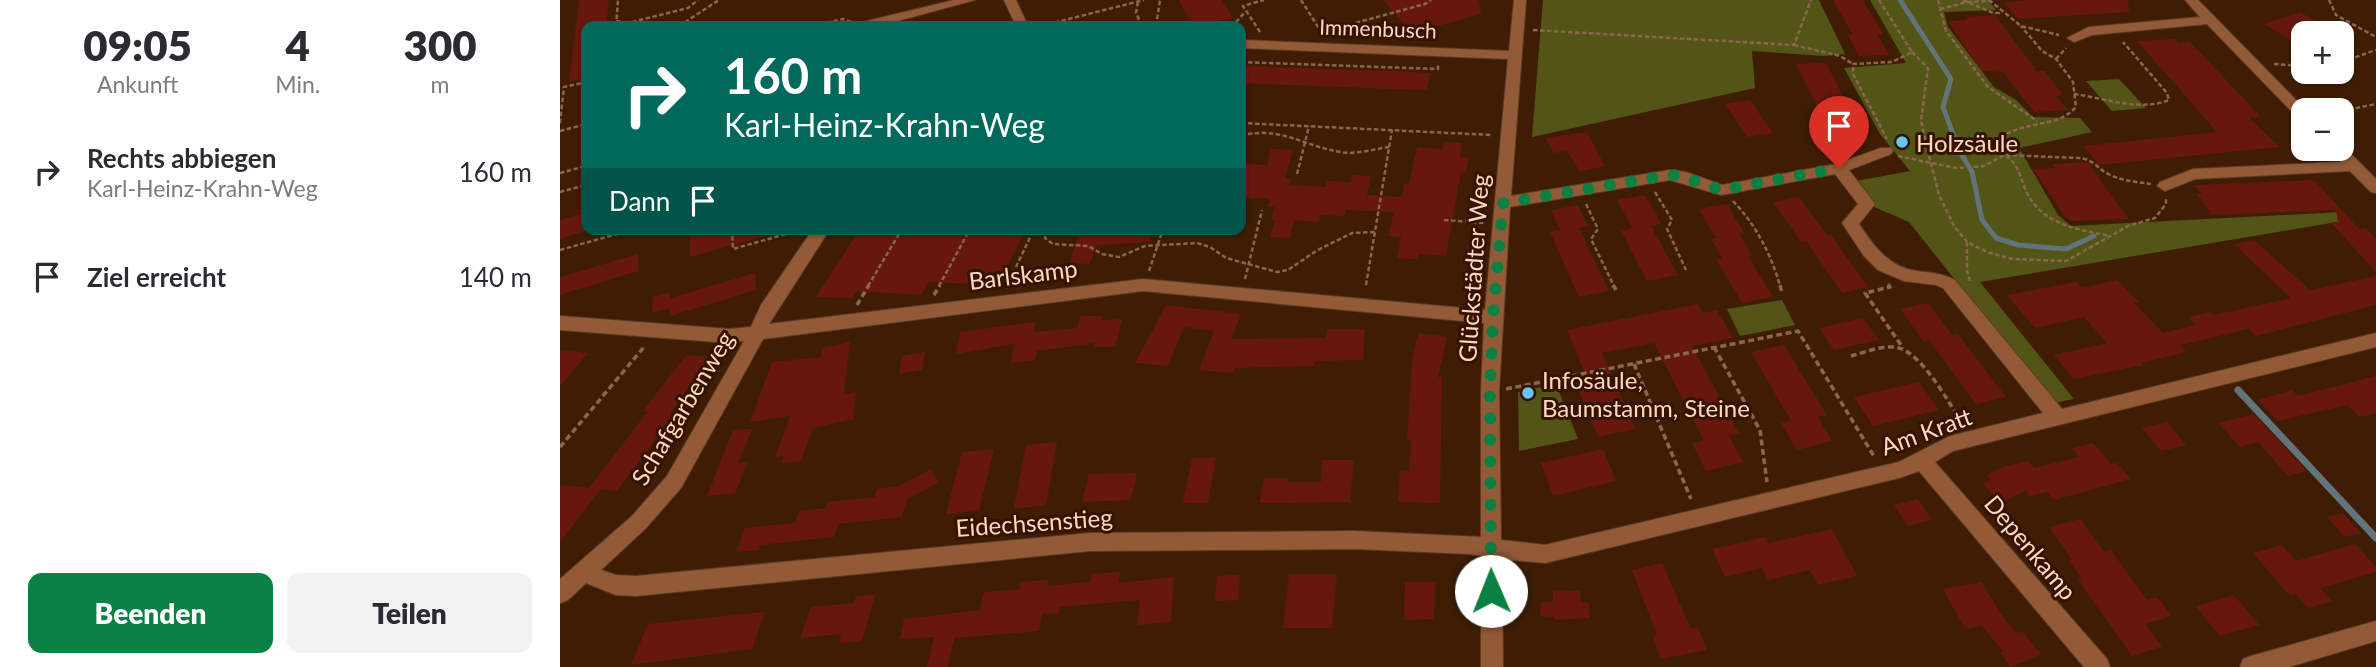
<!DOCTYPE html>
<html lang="de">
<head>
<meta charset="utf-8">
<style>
  :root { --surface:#fff; --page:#f2f2f3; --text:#2b2b33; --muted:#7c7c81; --accent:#0b8043 }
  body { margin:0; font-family:Lato,sans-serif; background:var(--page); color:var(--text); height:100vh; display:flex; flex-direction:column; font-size:26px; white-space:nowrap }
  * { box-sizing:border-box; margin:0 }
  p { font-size:23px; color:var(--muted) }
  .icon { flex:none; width:38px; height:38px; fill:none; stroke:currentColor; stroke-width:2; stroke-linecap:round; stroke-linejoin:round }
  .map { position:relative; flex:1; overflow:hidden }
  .panel { display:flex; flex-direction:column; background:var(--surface); width:560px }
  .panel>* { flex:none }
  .banner { position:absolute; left:21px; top:21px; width:665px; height:214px; border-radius:14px; box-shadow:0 2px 5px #0004; background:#00695c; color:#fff; overflow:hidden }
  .controls { position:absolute; left:1731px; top:21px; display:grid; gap:14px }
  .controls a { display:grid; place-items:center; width:63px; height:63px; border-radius:14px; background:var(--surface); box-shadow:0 2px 5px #0004; font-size:35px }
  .pin { position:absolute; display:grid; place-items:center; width:60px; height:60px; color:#fff; margin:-72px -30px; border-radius:50% 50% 50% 0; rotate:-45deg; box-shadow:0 0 7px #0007 }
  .pin .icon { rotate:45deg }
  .me { position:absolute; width:77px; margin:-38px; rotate:359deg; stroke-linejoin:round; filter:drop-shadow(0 0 5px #0008) }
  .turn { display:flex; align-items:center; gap:24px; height:147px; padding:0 28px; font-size:32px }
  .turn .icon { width:91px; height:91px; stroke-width:2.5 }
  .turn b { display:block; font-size:49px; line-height:60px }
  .then { display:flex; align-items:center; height:66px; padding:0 28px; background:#0003; gap:14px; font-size:26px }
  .eta { display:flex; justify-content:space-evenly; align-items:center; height:119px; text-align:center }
  .eta b { font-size:42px; font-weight:800; line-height:49px }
  .cta { display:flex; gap:14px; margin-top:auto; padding:14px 28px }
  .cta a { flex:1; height:80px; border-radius:14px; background:var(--accent); color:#fff; font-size:28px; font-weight:800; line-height:80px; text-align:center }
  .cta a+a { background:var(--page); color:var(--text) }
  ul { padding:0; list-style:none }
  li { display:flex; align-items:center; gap:21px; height:105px; padding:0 28px }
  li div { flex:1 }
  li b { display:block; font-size:26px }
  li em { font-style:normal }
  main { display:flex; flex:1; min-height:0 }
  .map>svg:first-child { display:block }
</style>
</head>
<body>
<main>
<section class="panel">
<div class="eta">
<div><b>09:05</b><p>Ankunft</p></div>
<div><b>4</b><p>Min.</p></div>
<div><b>300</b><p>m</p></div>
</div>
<ul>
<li><svg class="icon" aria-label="right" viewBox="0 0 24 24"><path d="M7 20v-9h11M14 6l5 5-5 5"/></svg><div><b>Rechts abbiegen</b><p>Karl-Heinz-Krahn-Weg</p></div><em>160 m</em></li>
<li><svg class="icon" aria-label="arrive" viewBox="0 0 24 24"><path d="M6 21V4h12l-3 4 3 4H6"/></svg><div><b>Ziel erreicht</b></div><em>140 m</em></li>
</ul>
<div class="cta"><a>Beenden</a><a>Teilen</a></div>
</section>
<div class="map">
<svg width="1816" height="667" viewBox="0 0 1816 667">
  <rect width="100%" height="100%" fill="#3f1d05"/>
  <path fill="#525516" d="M983,0H1259L1285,54L1263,56L1192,51L1195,88L972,137Z
    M1310,0H1428L1436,10L1384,12L1388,27L1434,87L1456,100L1473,117L1520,118L1532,132L1459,148L1498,215L1511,226L1782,212L1789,220L1420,282L1514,399L1493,403L1349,222L1314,207L1296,181L1350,171L1320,134L1284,68L1346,63Z
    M1559,79L1586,108L1552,111L1526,81Z
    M1222,300L1235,325L1180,336L1167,309Z
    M996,384L1018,439L959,451L958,392Z"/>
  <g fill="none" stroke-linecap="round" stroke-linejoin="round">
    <path stroke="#627379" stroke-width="5" d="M1340,0L1391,79L1383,107L1399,150L1412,172L1422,220L1436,238L1458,245L1506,249L1534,236"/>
    <path stroke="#627379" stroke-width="7" d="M1678,390L1816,538"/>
  </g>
  <path fill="#66180c" d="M19,0H49L46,26H26V78L9,82Z
    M619,0H662L673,18L633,26Z
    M823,0H919L921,14L852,33Z
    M1273,0H1303L1323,34H1317L1329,55L1299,56L1288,35H1293Z
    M1467,0H1568L1569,12L1458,19L1444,3Z
    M1740,12L1776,33H1743V47L1704,24Z
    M1435,15L1477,71H1485L1503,95L1496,96L1508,110L1474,112L1443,72L1422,71L1388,21L1408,20L1406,17Z
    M1615,39L1618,43L1630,42L1701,117L1689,118L1720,147L1539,165L1524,146L1657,132L1577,41Z
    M1266,63L1300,130L1269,131L1236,64Z
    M681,66L835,71L870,73L867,90L832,89L681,83Z
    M1190,100L1213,133L1187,137L1165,104Z
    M1027,132L1045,166L1020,172L1007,151L993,153L986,138Z
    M884,142L902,143L900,157H909L906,173L901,172L886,256L858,254L857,259L837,258L841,237L828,236L834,212L786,210L784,216L760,215L759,222L734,220L730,238L710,237L715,220H711L715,207H708L710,199L681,197V173H685L687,164L707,165L711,149L733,150L725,178L731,179L729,185L766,187L767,181L791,182L792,175L811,176L807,195L842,197L844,184H849L857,147L883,149Z
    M1528,162L1546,189L1569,219L1511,221L1505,217L1473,169L1496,168L1493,164Z
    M1754,180L1799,229L1806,228L1816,239V272L1771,223L1778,222L1776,210L1653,215L1636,194H1642L1634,185Z
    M1085,195L1101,224L1091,226L1118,275L1087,281L1061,231L1072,228L1057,200Z
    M1239,197L1267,235H1271L1308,287L1282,293L1246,241L1241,242L1213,202Z
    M1167,204L1185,234H1180L1192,255L1188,256L1213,297L1182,303L1156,259L1162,258L1151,239L1156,238L1139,209Z
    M1018,205L1028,226L1019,228L1049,291L1019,297L990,232L1000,230L991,210Z
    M26,213V231L0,239V220Z
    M130,229H211L212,234L130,257Z
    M300,229H466L438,285L369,282L361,295L297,291L292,298L256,297Z
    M519,229H590L591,242L537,245L529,264L510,263Z
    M1694,240L1750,290L1816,276V305L1696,336L1689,329L1620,345L1626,352L1581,363L1583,365L1513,379L1494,355L1547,343L1524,317L1475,328L1447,295L1516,282L1522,288L1557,280L1579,302L1574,303L1603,333L1636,325L1629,317L1650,312L1654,315L1731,298L1674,244Z
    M78,254V271L0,295V277Z
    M195,273L196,290L110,316V308L92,313L93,297L110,292V298Z
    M1368,303L1392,335L1398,334L1446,397L1416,404L1369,340L1364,342L1340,309Z
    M1138,304L1143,313L1157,310L1173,338L1132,346L1179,433L1169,436L1183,462L1146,471L1132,443L1144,441L1094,343L1042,353L1075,429L1038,437L1017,386L1029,383L1007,330Z
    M606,305L681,314L671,339L766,338L767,329H805L803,360L754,361V366L675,368L673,373L639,370L654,331L624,327L608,366L575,363Z
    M521,316H542L541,320L562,319L555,347H534L535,343L477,351L475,360L451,363L454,344L396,354L400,332L475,322L474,332L517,328Z
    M1303,318L1319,340L1274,350L1259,328Z
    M858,333L887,337L878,377H882L880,503L838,502L840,470L849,471L851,440H847L852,360Z
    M290,342L284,394L296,392L293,419L253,428L241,461L222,463L224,456L215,457L230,416L190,422L212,362L261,357L262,348Z
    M1224,345L1267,415L1258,417L1272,441L1237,450L1221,423L1231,421L1191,352Z
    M0,350L28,353L0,386Z
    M365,352L362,370L339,374L342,356Z
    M126,355L152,357L110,413L115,414L57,491L29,488L88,411H83Z
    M1816,376V413L1800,417L1787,405L1717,421L1698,400L1732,390L1738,396Z
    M1359,382L1379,410L1313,426L1294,397Z
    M1694,414L1747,471L1728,476L1698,442L1680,447L1658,423Z
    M1607,422L1626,445L1601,451L1582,428Z
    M192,429L178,463L188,462L175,493L147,496L173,430Z
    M497,442L486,505L454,509L466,445Z
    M1533,443L1551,464L1557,463L1571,479L1494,500L1488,492L1470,496L1466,490L1441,503L1423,484L1431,480L1426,475L1443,467L1468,461L1474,468L1519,457L1512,448Z
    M434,449L419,511L386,514L402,452Z
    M1043,449L1056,481L993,496L981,463Z
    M632,458H656L648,503H623Z
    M762,460H794L790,502L700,503L704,478H729L728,482H761Z
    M371,469L378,483L347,499L342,517L278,524L274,537L200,545L199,550L176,552L185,528L235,523L239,511L266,508L268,502L315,497L317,489L338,486Z
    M577,473L571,500L522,502L529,474Z
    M0,485L41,489L0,542Z
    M1358,499L1372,520L1348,526L1334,505Z
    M1783,513L1801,533L1785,537L1767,517Z
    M1520,519L1544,552L1551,550L1587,600L1597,597L1612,616L1585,624L1602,647L1572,656L1518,580L1522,579L1509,561L1512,560L1489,527Z
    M1272,529L1297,576L1258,585L1250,570L1208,580L1202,568L1165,577L1152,549L1205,537L1208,543Z
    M1795,544L1816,567V572L1760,588L1772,601L1749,608L1736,594L1730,596L1693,553L1722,545L1736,561Z
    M1102,563L1131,629L1138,627L1147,650L1100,659L1093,636L1097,635L1072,570Z
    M560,572L558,583L614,577L611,622L577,625L580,600L500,607L499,613L482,614L479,631L394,638L388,667H367L374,637L340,639L344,619L420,610L424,592L460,589L461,582L488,580L487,586L530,582L531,574Z
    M729,574H777L772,628H723Z
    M680,575L678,600L655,601L657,576Z
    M845,582H875L874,619L844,620Z
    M1422,582L1440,613L1456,633L1462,631L1481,654L1451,667L1440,653L1443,651L1422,626L1405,629L1383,589Z
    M993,590L1020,591L1021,603H1029L1030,618L994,620V617L980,616L981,602H993Z
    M315,595L302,641L279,643L281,634L240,638L251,607L294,603L296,596Z
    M1674,595L1699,625L1659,636L1636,606Z
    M205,612L192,649L71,665L88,624Z"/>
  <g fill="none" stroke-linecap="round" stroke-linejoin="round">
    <g stroke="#5e3b23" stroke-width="2">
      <path id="minor" d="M394,0H415L319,26H298L299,23Z
        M444,0H456L468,26H456Z
        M954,0H966L951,196L1110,170L1126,172L1162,185L1276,164L1321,148H1331L1333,151L1331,154L1289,170L1315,204L1299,224C1314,246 1328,267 1357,271C1371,273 1382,273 1395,280L1502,409L1816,333V347L1393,451L1375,462L1547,659L1550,667H1524L1359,471L1339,478L985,563L942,559L943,667H921V556L910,554L795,549L530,551L76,596L56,595L26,583L8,600L0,603V579L72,516L107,476L184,341L169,343L0,330V316L169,329L191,327L201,305L253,229H270L209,324L583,279L925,310L948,59L681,48V40L949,51ZM1275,174L1298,204L1282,223L1304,256L1318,270L1344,281L1376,285L1383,288L1483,413L1390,436L1339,462L985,545L941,540L939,392L950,207L1110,180L1161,195ZM583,291L924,323L921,392V537L795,531L530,533L76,576L56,575L41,570L86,528L121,488L203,339Z
        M1625,0H1638L1746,110H1743V119L1738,118L1647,24L1532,35L1514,42L1507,38L1529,27L1640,17Z
        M1782,145L1816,179V193L1811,192L1790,171L1635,179L1605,191L1597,186L1600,182L1633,169L1781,162L1770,149H1782Z
        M1816,621V641L1729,667H1680L1683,659L1691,656Z"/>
    </g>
    <path stroke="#8a664f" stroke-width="2.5" stroke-dasharray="4.5 2.5" stroke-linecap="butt" d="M741,0L762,33
      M1319,0L1352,52L1332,62L1293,64V74L1327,139
      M1378,0L1386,31L1428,87L1477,121
      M1403,0L1433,13H1441
      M1429,0L1461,26L1499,35
      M1769,0L1776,15L1816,37
      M578,2L576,13L582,26
      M1380,9L1408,2L1429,1
      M56,21L82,26
      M72,22L128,8L138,0
      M669,24L677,21L686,11
      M56,26L58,0
      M119,26L159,0
      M253,26L283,19L292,22
      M481,26L584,0
      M596,26L600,0
      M973,30L1234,45L1251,0
      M700,32L683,6L704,0
      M762,32L865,4L871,0
      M1234,45L1280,56L1293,64
      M1352,52L1368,68L1361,120L1367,148L1379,195L1394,226L1407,242L1427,252L1452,259L1506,261L1568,226L1595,218L1606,204V197
      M1496,59L1506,48
      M681,62L878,69V64
      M1782,62L1816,50
      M1714,64L1743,66
      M1514,94C1545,98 1579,112 1609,100L1607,93L1563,42
      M1782,111L1816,104
      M0,123L4,87L26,82
      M681,123L932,135
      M0,131L26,124
      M681,136C718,125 744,146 780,152C795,155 814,149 829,147
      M1444,155L1447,134C1469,121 1499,127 1516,107L1513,82L1496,59L1482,51L1461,26
      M1338,156L1396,168L1424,166L1444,155L1520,158C1534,160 1538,169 1550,175C1563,181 1577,182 1591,184
      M1446,156C1460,165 1460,179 1467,193C1483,225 1519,230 1551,236
      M0,173L26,166
      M737,174L749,126
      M0,192L26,185
      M1095,192L1112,220L1107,229L1126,270
      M1173,201C1196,225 1211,254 1220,286
      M1026,204L1038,229L1031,239L1054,286
      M884,220L924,223
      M172,229L173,249L240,230
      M486,229L485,238L493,244L528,246L542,254L559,257L585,246L637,243L650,247L666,258L717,272L728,270L756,251L792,233L816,232
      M1407,242V271L1410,281
      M0,250L75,229
      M589,271L603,229
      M685,279L702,210
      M1328,284L1330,286
      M806,285L832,130
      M308,286L342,229
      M379,286L410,229
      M447,286L474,229"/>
    <path stroke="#8a664f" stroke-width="3.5" stroke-dasharray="6 3.5" stroke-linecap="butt" d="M1053,285L1056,290
      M1220,285L1222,293
      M1328,285L1330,287L1305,293L1343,348
      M446,288L448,285
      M374,295L380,285
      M297,305L309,285
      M1154,347L1200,430L1207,482
      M1291,356C1306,352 1324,344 1339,348C1363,355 1389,403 1402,423
      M1074,364L1131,499
      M946,389L1238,331L1315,458
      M0,447L84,347"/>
    <use href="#minor" fill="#935a37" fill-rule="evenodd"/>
  </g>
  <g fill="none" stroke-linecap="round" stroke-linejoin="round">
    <path stroke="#0b8043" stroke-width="12" stroke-dasharray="0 21.6" d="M931,591L930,392L933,317L943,203L1110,175L1121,176L1161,190L1279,168"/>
  </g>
  <g fill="#68c4f0" stroke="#341300" stroke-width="2.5">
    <circle cx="1342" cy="142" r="7"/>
    <circle cx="968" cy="393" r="7"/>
  </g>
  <g text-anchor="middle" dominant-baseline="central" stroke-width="6" stroke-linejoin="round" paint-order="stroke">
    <g font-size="21" fill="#fed7c0" stroke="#341300">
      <text transform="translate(818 28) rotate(2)">Immenbusch</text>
    </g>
    <g font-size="24" fill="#fed7c0" stroke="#341300" text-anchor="start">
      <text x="1356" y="142">Holzsäule</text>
      <text x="982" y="379">Infosäule,<tspan x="982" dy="28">Baumstamm, Steine</tspan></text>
    </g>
    <g font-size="24" fill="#fed7c0" stroke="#341300">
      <text transform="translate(913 268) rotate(-86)">Glückstädter Weg</text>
      <text transform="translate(463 274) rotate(-7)">Barlskamp</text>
      <text transform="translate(122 408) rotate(-59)">Schafgarbenweg</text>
      <text transform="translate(1366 431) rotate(-20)">Am Kratt</text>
      <text transform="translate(474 522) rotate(-4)">Eidechsenstieg</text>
      <text transform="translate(1471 547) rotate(50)">Depenkamp</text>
    </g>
  </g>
</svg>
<div class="controls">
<a>+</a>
<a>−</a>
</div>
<div class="pin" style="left:1279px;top:168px;background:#d93025"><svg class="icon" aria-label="arrive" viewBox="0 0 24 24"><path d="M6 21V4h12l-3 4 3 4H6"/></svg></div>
<svg class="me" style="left:931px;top:591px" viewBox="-20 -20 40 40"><circle r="19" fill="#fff"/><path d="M0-13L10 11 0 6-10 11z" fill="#0b8043"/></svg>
<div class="banner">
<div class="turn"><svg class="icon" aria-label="right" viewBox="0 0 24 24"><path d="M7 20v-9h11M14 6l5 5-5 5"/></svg><div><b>160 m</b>Karl-Heinz-Krahn-Weg</div></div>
<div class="then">Dann<svg class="icon" aria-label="arrive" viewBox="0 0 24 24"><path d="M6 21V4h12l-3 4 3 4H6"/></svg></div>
</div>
</div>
</main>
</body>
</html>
